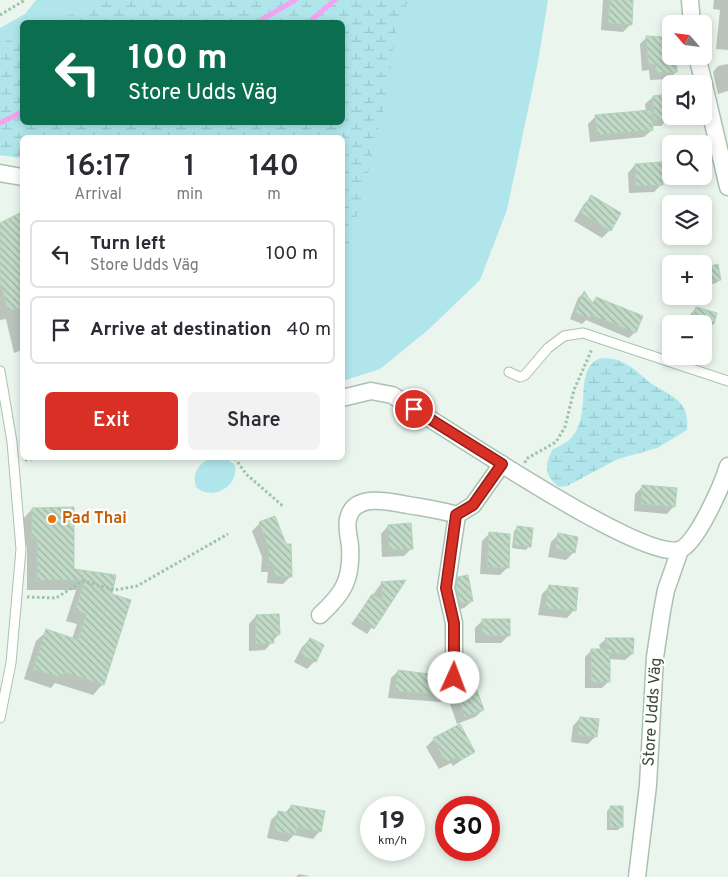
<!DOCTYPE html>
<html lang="en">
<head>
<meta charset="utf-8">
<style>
  :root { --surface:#fff; --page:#f2f2f3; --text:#2b2b33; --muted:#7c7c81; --line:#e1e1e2; --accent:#d93025 }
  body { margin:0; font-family:Overpass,sans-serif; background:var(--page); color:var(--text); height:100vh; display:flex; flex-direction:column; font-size:19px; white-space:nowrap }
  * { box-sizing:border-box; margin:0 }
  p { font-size:16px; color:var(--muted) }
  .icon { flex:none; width:28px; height:28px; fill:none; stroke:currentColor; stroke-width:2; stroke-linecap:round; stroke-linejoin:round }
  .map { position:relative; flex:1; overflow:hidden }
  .sheet { position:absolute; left:20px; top:135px; width:325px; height:325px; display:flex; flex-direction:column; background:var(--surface); border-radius:8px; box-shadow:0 2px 8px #0003 }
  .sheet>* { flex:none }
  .hud { position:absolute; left:20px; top:20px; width:325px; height:105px; border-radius:8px; box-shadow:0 2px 8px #0003; background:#0b6e4f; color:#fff; overflow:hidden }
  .needle { width:32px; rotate:298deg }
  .controls { position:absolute; left:662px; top:15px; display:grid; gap:10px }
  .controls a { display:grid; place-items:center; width:50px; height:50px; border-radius:8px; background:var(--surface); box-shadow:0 2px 8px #0003; font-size:25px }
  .speed { position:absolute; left:360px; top:796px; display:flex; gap:10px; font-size:25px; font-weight:700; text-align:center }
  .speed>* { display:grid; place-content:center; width:65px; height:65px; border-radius:50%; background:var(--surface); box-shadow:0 2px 8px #0003; line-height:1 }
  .speed small { font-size:12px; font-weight:400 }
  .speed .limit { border:8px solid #d22; background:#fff; color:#111 }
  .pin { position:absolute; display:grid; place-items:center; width:42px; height:42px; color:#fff; margin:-21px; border:2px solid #fff; border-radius:50%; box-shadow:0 1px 5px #0007 }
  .me { position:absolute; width:55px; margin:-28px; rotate:2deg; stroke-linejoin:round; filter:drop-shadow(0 0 4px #0008) }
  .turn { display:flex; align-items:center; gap:18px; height:105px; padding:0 25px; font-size:22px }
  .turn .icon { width:65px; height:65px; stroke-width:2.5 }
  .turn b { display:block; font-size:35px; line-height:42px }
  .eta { display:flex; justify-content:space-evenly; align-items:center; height:85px; text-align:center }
  .eta b { font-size:30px; font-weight:600; line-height:35px }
  .action { display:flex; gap:10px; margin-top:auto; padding:10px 25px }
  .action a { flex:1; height:58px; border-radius:8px; background:var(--accent); color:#fff; font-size:20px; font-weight:600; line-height:58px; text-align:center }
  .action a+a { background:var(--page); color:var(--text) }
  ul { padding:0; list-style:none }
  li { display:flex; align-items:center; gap:15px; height:68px; margin:0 10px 8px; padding:0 15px; border:2px solid var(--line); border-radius:8px }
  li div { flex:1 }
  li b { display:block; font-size:19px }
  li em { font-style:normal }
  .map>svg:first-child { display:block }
</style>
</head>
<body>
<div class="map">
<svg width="728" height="877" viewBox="0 0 728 877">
  <defs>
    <pattern id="wetland-marsh" width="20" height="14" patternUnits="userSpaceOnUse" patternTransform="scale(1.25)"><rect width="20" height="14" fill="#b0e6eb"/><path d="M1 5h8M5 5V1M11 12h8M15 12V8" fill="none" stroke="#98c7ca"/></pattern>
    <pattern id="building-back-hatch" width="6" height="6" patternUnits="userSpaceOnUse" patternTransform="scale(1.25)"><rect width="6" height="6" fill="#c1dac7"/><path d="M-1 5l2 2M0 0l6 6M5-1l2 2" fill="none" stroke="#9eb3a3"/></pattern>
  </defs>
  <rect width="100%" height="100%" fill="#e9f5ed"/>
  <path fill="#b0e6eb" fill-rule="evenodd" d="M36,0H548L538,62L507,210L480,280L428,330L380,369L343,381L342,138H22V158L0,155V28L25,14ZM22,22H342V122H22Z
    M211,458H226L235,465C239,486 213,502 196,487C192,474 198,463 211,458Z"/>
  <path fill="url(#wetland-marsh)" d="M108,0H409L397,23L385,104L343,270L342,138H22V158L0,155V44L22,33V122H342V22H50Z
    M601,358C626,358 634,370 652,384C661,390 674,395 681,404C687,411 688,422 687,430L657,448L618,459L567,486L559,487C544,475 544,465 553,449C604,432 566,370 601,358Z"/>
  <path fill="#0003" d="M603,0H632L631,24L623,32L601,30Z
    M714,0H728V50L716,49L720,10L713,9Z
    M647,37L660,49L671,48L676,72L669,79L650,80L649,70L642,71L640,44Z
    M728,64V91L718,94L713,72L718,66Z
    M653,97L669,118L661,126H651L652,130L644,137L590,142L588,124L596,116L646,112L645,104Z
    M635,165L661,185L654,192L629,193L628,173Z
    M591,197L610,230L602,238L574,221L584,204Z
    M22,213V350L14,353L6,319L0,320V224Z
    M717,266L720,280L716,283L704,286V269Z
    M583,293L591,303L596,299L635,332L629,338L586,320L582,324L570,319L578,298Z
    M696,308L716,314L711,329L704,337V324H686L689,316Z
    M671,348V356H687L682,364L668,359Z
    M643,486L674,506L667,514L634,511L635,494Z
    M32,509L73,570L111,594L103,684L93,695L55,683L51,688L24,679L36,641L47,631L72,639L77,624L66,621L76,590H27V546L22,547V520Z
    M260,523L291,576L283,584L267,583L268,572H261L262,557L252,531Z
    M388,526L412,548L404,556L382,557L381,534Z
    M518,527L529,546L526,550L512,548L514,531Z
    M489,534L507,568L500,575L480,574L482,541Z
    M559,534L574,552L566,560L548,557L551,542Z
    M458,579L472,601L464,608L452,611L451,586Z
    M404,582L367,634L351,624L381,584Z
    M549,587L574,610L567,618L538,615L542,594Z
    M256,616L279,634L265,650L249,651V624Z
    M483,620L509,635L501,643H475V628Z
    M310,639L323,646L315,661L307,669L294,662L302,647Z
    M606,639L632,654L625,660L609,659V681L602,688H585V657L592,650H601L599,645Z
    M398,671L444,683L448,695L441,702L388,698L391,678Z
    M458,696L483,710L475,717L457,724L450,704Z
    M580,718L596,736L588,744L571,742L573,726Z
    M434,739L473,752L453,766L451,763L439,769L426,747Z
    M291,806L320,831L313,839L294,835L287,842L267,838L271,820L279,812L285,813Z
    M611,807L621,827L618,830H607V811Z
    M299,874L310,876L296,877Z"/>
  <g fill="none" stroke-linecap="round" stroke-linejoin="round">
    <path stroke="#f4a3f0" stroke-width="5" d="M258,22L295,0
      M309,22L335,0
      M0,123L22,112"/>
  </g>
  <path fill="url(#building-back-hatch)" stroke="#b0d3b9" d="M610,0H633L632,25L608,23Z
    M646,36L662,37V47H671V56H676L677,72L656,73V64H648Z
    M668,94L670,118L654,120L653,96Z
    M651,110L653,130L597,135L595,115Z
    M662,162L663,185L636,186L635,164Z
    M591,195L621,213L611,231L581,213Z
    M22,212V307L8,311L0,281V223Z
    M718,264L721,280L706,283L704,268Z
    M584,291L593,304L596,297L643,316L636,333L591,315L589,318L575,313Z
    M696,307L717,313L714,324H691Z
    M642,485L677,488L675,507L641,504Z
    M74,507V569L116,575L112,594L131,600L104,685L64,672L62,678L33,669L46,629L78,640L86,614L75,610L85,580H37V537H32V508Z
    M275,516L286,544H291L292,577L274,576L275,565H268L269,549L259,522Z
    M411,523L413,549L389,550L388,525Z
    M517,526L533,528L531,547L514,545Z
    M489,532L510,534L509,568L487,567Z
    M558,533L578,537L575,553L555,549Z
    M468,575L473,601L460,604L456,588L458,577Z
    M406,580L374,629L357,617L372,594L383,601L381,582Z
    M549,585L578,588L576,611L545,608Z
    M279,614L280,634L273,635L274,643L256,644V615Z
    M482,619H510V636L483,635Z
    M310,638L324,645L316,662L301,654Z
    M605,638H634L633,654L610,653V682H591V649H609Z
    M398,670L444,676L445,683L450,687L449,695L395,691Z
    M476,688L484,710L465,717L457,695Z
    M580,717L599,719L597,737L578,735Z
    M460,724L475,752L461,760L459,756L446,763L433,738Z
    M291,805L325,811L321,832L297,827L296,835L274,831L278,811L290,813Z
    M610,806H623V827H610Z"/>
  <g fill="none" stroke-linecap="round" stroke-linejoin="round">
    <g stroke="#abc1b1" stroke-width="11">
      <path id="lane" d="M0,371L12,442L21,549L11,663L0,718
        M509,372L520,377L525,375L548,348L564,336L583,333L728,381"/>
    </g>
    <g stroke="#abc1b1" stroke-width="19">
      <path id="street" d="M690,0L692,24
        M697,56L704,84
        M704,85L728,187
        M0,173L22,177
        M342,398L371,391L392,395C438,422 638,560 679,550C696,546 723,483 728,466
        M320,615C344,593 352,579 350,546C349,537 346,527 348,519C354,492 390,502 408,505C425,508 440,510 457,515L473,505L502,464
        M454,678V623L446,588L457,515
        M637,877L648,785L655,657L662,611L666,590L680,550"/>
    </g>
    <path stroke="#9bc4a7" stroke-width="3" stroke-dasharray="2.5 2.5" stroke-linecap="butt" d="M0,15L25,0
      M235,458L246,474L284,507
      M25,460L41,458
      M525,463L526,459L556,442L565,427L574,390L592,349
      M27,597L56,598L83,581L115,590L137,586L228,534"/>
    <use href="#lane" stroke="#fff" stroke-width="9"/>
    <use href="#street" stroke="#fff" stroke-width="16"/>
  </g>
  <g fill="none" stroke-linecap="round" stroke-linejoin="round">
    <g stroke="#8d1f18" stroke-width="12">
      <path id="route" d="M414,409L502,464L473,505L456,515L446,588L454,623V678"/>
    </g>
    <use href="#route" stroke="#d93025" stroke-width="9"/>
  </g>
  <circle fill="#e8710a" stroke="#fff" stroke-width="2" cx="52" cy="519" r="5"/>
  <g text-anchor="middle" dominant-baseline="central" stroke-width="4.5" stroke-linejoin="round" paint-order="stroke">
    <g font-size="16" font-weight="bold" fill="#c56008" stroke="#fff" text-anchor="start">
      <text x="62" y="519">Pad Thai</text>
    </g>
    <g font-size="16" fill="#37493b" stroke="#fff">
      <text transform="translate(653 712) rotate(-86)">Store Udds Väg</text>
    </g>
  </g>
</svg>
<div class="controls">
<a><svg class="needle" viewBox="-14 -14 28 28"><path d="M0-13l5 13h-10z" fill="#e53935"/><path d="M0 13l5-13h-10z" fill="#7c7c81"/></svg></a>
<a><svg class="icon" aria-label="sound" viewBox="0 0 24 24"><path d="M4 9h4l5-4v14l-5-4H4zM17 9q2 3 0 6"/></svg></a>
<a><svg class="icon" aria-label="search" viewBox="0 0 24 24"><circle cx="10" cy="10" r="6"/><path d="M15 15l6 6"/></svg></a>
<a><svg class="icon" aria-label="layers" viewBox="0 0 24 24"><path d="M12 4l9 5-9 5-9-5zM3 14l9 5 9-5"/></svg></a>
<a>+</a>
<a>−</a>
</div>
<div class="speed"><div>19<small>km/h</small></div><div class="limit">30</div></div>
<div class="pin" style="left:414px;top:409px;background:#d93025"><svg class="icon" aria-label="arrive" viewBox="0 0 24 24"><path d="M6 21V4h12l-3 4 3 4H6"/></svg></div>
<svg class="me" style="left:454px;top:678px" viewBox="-20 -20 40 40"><circle r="19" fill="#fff"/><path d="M0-13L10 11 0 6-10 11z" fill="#d93025"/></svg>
<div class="hud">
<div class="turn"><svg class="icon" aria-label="left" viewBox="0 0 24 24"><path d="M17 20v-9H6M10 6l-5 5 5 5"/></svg><div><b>100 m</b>Store Udds Väg</div></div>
</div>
<section class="sheet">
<div class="eta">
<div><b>16:17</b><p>Arrival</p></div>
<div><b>1</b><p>min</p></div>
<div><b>140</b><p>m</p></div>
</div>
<ul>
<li><svg class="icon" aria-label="left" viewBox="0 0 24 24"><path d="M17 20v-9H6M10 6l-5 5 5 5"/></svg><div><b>Turn left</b><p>Store Udds Väg</p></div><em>100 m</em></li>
<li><svg class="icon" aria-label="arrive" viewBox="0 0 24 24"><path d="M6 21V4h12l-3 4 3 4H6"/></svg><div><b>Arrive at destination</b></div><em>40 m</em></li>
</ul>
<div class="action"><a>Exit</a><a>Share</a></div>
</section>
</div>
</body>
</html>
